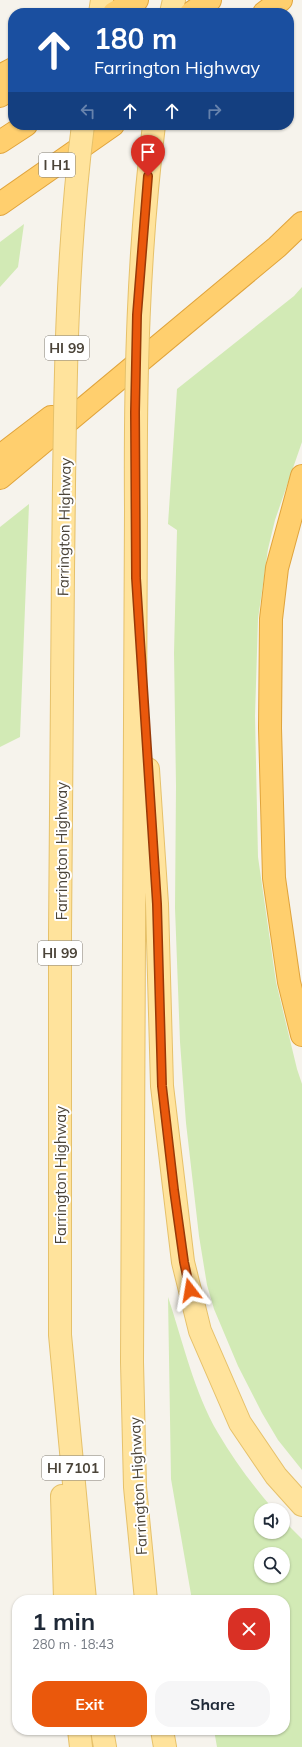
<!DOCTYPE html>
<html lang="en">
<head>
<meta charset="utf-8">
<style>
  :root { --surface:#fff; --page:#f6f6f7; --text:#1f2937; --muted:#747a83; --accent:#ea580c }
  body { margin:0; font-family:Mulish,sans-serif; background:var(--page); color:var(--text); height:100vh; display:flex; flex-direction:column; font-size:15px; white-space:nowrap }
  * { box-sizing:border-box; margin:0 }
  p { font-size:13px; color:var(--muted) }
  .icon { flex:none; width:22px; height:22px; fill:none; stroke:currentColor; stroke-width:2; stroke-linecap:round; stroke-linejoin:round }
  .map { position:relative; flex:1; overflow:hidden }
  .sheet { position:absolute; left:12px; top:1595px; width:278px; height:140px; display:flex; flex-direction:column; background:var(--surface); border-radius:16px; box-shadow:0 1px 3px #0004 }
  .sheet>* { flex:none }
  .top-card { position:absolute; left:8px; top:8px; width:286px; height:122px; border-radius:16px; box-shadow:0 1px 3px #0004; background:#1a4fa0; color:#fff; overflow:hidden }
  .tools { position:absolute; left:254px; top:1503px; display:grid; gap:8px }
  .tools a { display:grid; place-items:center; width:36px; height:36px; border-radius:50%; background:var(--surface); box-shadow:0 1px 3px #0004; font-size:20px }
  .pin { position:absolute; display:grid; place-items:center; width:34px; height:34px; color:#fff; margin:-41px -17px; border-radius:50% 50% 50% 0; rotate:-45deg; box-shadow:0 0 4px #0007 }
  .pin .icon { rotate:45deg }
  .me { position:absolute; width:44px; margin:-22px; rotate:346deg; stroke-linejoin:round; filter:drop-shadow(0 0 3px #0008) }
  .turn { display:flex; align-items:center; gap:14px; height:84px; padding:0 20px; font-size:18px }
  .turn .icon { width:52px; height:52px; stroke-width:2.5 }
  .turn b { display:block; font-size:28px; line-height:34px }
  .lanes { display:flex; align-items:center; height:38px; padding:0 20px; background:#0003; justify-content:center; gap:20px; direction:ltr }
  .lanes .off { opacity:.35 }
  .round { display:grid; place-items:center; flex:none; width:42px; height:42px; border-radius:16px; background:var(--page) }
  .overview { display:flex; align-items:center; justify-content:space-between; height:68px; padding:0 20px }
  h1 { font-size:24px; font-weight:700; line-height:30px }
  .button { display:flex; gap:8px; margin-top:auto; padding:8px 20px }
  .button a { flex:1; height:46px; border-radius:16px; background:var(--accent); color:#fff; font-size:16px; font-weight:700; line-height:46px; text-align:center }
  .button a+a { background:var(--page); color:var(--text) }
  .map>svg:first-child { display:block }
</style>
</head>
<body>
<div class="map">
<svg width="302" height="1747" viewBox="0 0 302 1747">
  <rect width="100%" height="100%" fill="#f6f3ec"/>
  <path fill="#d2eab5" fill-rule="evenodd" d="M24,224L18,267L0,287V242Z
    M302,287V442L275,520L268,549L258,619L255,716L258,857L276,982L297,1069L302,1084V1470L278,1440L262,1413L238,1366L214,1309L207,1285L199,1236L186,1123L180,1042L175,908L176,786L174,653L177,530L168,524L177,389L294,296Z
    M29,504L20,737L0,747V527Z
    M168,1297C183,1342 194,1392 218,1433C234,1460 253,1486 274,1510H261V1532H283V1520L302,1539V1747H217L214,1730H285V1600H192L171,1479ZM261,1554H283V1576H261Z"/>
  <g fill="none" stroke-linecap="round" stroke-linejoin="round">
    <g stroke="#e6c16a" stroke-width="24">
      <path id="major" d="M100,13L102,0
        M171,13L174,0
        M136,510L132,1362L135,1487L146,1600
        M63,571L60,934V1335L85,1600
        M148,769L157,904L162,1086L183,1262L200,1331L240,1423L276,1476L302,1505
        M62,1496L65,1600
        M79,1730L81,1747
        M102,1730L105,1747
        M162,1730L165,1747"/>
    </g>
    <g stroke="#e0a43c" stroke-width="24">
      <path id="highway" d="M114,13L137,0
        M191,13L210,0
        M264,13L281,0
        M0,76L13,69
        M0,96L13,87
        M0,142L26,125
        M0,204L113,125
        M0,456L51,417
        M302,476L277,568L271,619L270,728L274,878L289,982L302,1035
        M0,478L277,247L302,223"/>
    </g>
    <use href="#major" stroke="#ffe39c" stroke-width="22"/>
    <use href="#highway" stroke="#ffcf6e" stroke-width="22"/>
    <g stroke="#e6c16a" stroke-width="24" stroke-linecap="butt">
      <path id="major-bridge" d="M136,510C135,380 138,254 154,125
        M63,571C65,422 64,273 83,125"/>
    </g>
    <use href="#major-bridge" stroke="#ffe39c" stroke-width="22"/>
  </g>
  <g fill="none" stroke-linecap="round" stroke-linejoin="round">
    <g stroke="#983908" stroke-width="10">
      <path id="route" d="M148,176L137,315L135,412L136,578L157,904L162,1086L174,1190L184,1262L190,1290"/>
    </g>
    <use href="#route" stroke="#ea580c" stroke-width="7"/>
  </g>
  <g text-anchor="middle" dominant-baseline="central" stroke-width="4" stroke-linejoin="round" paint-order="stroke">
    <g fill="#fff" stroke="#817c74" stroke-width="1">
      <rect x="39" y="153" width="36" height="24" rx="3"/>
      <rect x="45" y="336" width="44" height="24" rx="3"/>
      <rect x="38" y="941" width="44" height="24" rx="3"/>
      <rect x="42" y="1456" width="62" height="24" rx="3"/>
    </g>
    <g font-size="14" font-weight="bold" fill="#4b4439">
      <text x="57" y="165">I H1</text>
      <text x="67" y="348">HI 99</text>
      <text x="60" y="953">HI 99</text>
      <text x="73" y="1468">HI 7101</text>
    </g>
    <g font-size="15" fill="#4b4439" stroke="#fff">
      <text transform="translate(64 527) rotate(-89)">Farrington Highway</text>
      <text transform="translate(61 851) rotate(-90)">Farrington Highway</text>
      <text transform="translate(60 1175) rotate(-90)">Farrington Highway</text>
      <text transform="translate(138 1486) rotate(-93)">Farrington Highway</text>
    </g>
  </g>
</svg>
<div class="tools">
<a><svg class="icon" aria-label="sound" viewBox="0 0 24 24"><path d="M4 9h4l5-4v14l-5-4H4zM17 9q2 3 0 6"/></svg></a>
<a><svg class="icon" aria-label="search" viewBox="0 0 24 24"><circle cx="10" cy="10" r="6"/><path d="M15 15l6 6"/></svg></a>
</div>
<div class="pin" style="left:148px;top:176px;background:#d93025"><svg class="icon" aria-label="arrive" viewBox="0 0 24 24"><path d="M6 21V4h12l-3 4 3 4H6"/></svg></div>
<svg class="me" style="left:190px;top:1290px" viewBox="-20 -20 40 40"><path d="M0-17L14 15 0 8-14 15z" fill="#ea580c" stroke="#fff" stroke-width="4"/></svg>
<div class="top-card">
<div class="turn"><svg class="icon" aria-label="ahead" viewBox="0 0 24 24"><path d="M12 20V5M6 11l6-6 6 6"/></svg><div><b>180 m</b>Farrington Highway</div></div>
<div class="lanes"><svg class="icon off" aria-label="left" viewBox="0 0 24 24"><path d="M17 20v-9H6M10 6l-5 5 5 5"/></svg><svg class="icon" aria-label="ahead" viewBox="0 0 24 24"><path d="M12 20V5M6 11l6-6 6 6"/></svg><svg class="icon" aria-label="ahead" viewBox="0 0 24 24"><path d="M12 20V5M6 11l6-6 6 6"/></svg><svg class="icon off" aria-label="right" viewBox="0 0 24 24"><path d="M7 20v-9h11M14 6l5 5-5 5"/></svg></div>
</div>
<section class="sheet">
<div class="overview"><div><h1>1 min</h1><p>280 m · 18:43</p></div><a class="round" style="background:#d93025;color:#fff"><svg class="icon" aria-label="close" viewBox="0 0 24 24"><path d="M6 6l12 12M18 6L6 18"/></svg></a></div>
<div class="button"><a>Exit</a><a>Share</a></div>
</section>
</div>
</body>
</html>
